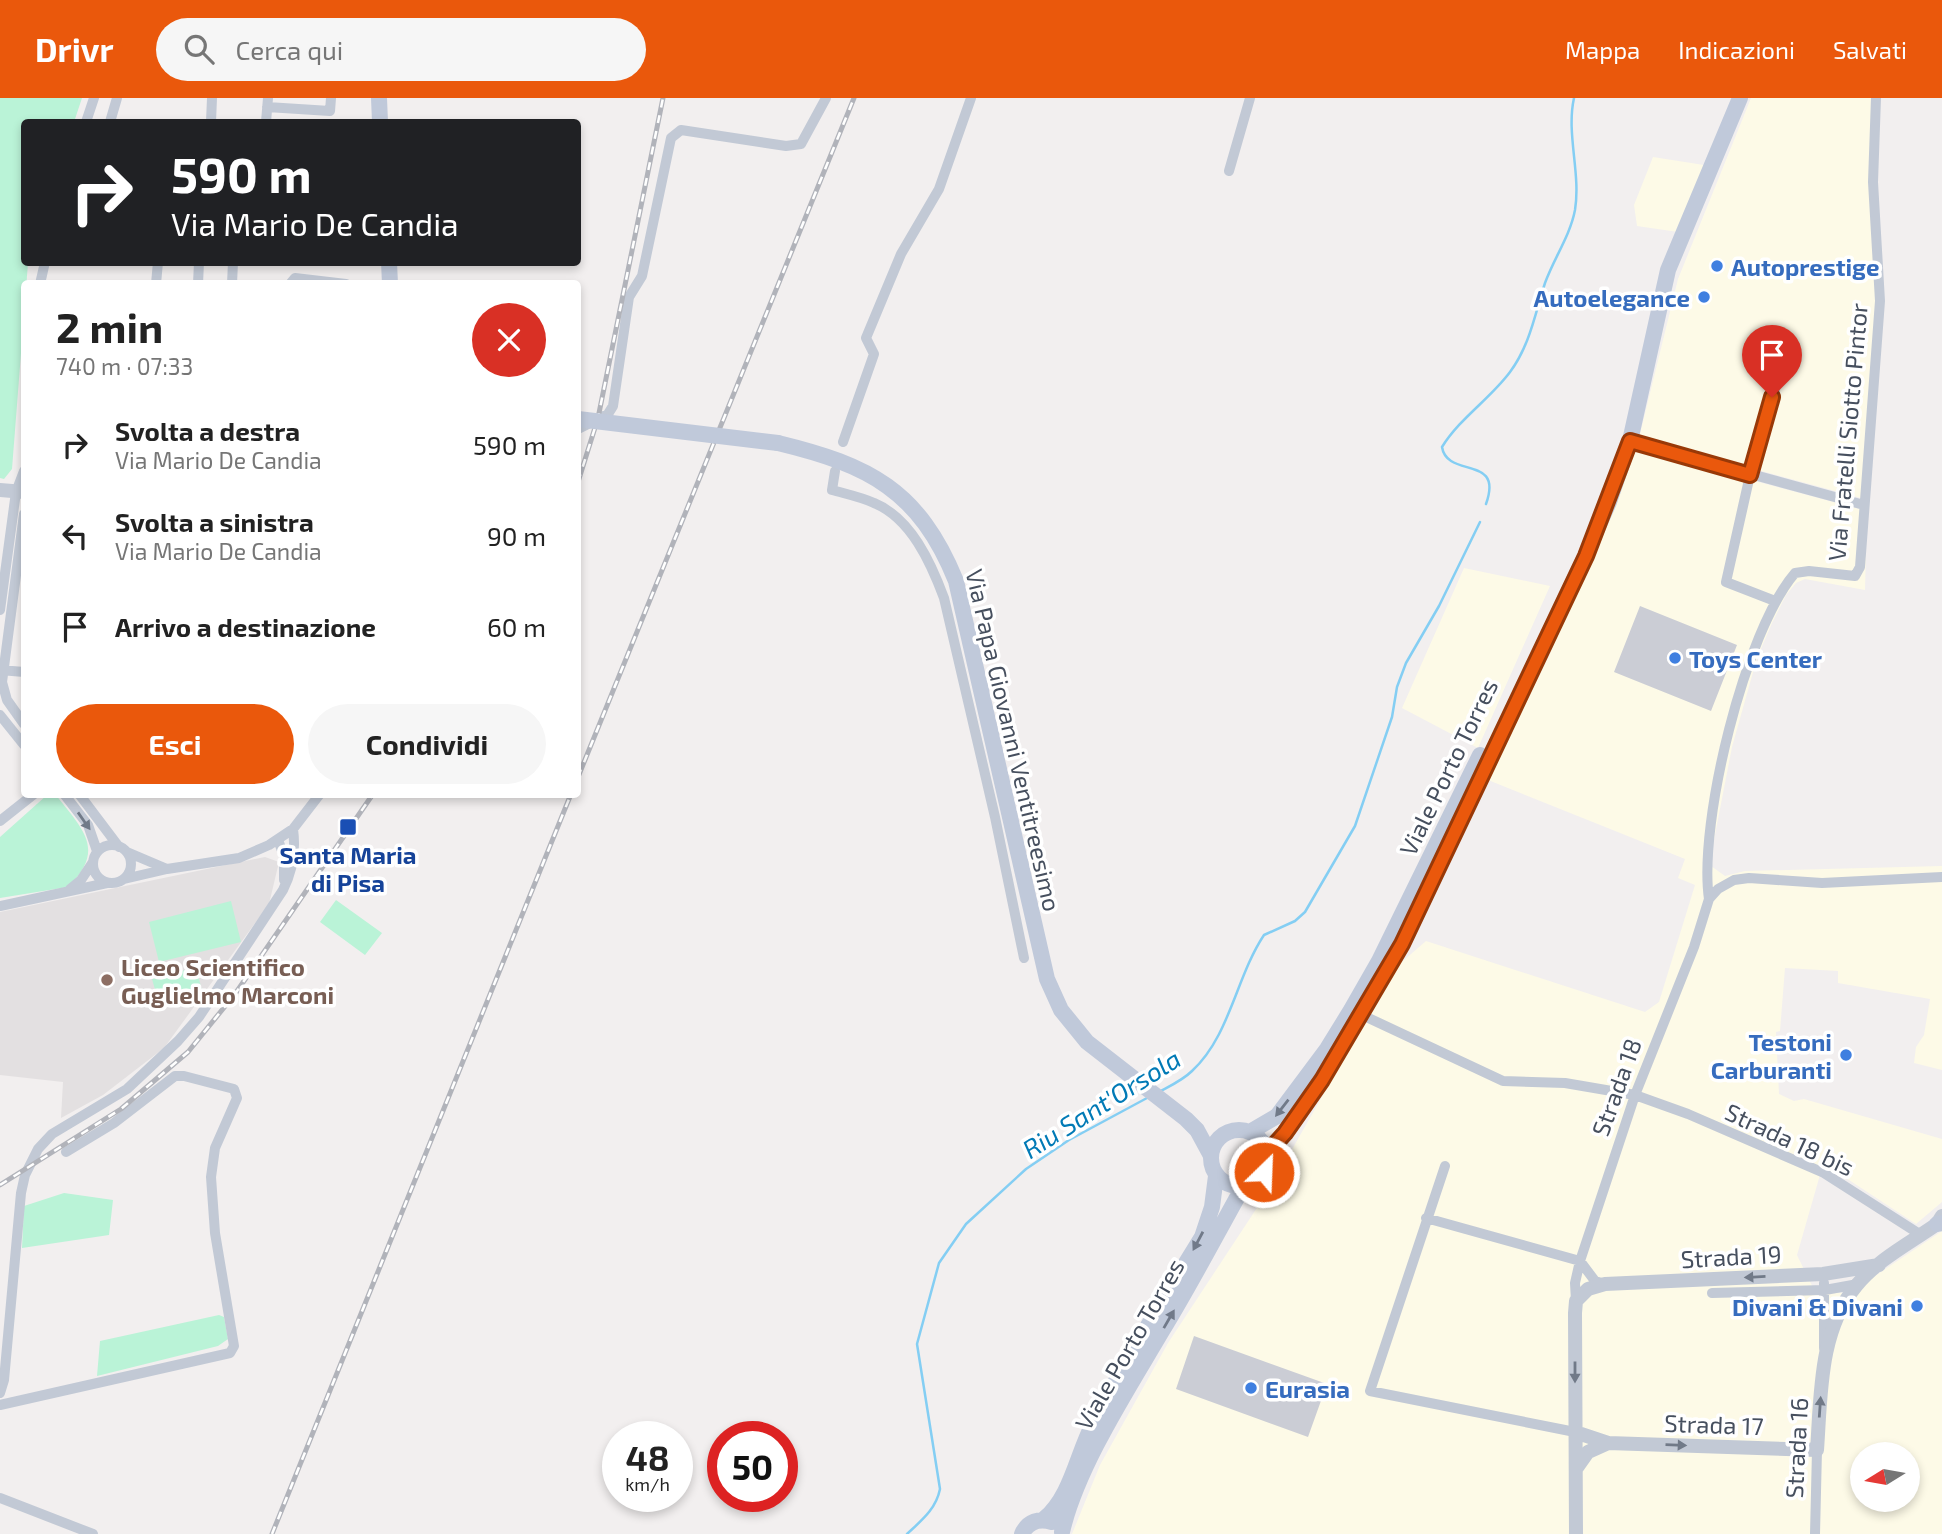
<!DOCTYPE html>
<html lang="it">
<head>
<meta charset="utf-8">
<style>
  :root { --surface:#fff; --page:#f6f6f6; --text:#222; --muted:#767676; --accent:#ea580c }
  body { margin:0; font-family:"Exo 2",sans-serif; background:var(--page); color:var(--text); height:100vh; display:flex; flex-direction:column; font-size:26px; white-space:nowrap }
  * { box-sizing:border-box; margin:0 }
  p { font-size:23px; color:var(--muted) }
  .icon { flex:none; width:38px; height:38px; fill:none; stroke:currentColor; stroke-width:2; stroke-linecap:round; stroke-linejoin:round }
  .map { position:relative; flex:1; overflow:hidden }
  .details { position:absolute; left:21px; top:182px; width:560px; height:518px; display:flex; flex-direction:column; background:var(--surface); border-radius:7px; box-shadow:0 4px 10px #0003 }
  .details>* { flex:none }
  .top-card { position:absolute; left:21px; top:21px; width:560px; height:147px; border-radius:7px; box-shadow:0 4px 10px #0003; background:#202124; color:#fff; overflow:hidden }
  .needle { width:46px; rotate:259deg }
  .controls { position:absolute; left:1850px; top:1344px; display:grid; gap:14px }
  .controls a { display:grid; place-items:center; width:70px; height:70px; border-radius:50%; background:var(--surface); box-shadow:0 4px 10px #0003; font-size:35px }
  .speed { position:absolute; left:602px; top:1323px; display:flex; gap:14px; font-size:35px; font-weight:700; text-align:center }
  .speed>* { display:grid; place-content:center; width:91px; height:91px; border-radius:50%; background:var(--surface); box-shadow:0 4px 10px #0003; line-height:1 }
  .speed small { font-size:18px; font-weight:400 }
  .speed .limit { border:10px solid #d22; background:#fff; color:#111 }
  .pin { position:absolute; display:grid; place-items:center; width:60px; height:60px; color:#fff; margin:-72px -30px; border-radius:50% 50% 50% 0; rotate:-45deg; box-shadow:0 0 7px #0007 }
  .pin .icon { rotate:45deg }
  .me { position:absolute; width:77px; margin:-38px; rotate:24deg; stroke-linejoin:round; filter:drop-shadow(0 0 5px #0008) }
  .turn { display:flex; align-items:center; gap:24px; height:147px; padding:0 35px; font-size:32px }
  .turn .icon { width:91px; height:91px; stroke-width:2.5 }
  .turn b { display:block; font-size:49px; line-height:60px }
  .round { display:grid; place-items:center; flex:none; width:74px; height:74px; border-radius:37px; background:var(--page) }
  .summary { display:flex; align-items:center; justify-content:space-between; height:119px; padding:0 35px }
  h1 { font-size:42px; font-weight:700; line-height:52px }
  .button { display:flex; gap:14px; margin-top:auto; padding:14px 35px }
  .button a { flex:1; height:80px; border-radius:42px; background:var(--accent); color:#fff; font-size:28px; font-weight:700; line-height:80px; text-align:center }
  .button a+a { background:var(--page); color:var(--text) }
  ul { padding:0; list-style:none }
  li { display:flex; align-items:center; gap:21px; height:91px; padding:0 35px }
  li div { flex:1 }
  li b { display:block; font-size:26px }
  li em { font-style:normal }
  header { display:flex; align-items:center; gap:42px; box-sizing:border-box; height:98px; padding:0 35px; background:var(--accent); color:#fff }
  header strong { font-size:33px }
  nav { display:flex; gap:38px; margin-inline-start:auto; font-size:24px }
  .search { width:490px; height:63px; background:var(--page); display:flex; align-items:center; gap:18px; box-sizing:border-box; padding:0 24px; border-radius:38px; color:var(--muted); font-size:26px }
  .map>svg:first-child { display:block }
</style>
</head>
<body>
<header>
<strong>Drivr</strong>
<div class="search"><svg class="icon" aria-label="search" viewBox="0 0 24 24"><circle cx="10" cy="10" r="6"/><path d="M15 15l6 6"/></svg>Cerca qui</div>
<nav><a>Mappa</a><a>Indicazioni</a><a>Salvati</a></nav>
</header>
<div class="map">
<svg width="1942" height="1436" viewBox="0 0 1942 1436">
  <rect width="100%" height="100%" fill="#f2efef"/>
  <path fill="#fdfae7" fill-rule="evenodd" d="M1751,0H1871L1877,202L1861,400L1639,340L1678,181Z
    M1653,59L1704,67L1678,134L1637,128L1634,107Z
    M1635,351L1867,413L1865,492L1805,481L1796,485L1786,497L1772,525L1757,560L1732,649L1712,752L1711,768L1725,778L1745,773L1942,768V972L1914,965L1916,949L1924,937L1930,901L1838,885V873L1785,870L1780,933L1776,934L1779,996L1794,1003L1804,1001L1942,1041V1104L1916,1126L1849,1082L1822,1070L1797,1157L1816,1196L1858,1194L1866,1184L1942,1133V1436H1072L1100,1367L1168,1245L1270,1090L1396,869L1426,843L1645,914L1659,904L1695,787L1678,780L1685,761L1488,682L1549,558ZM1862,1356H1908V1402H1862Z
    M1464,470L1550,488L1478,650L1402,610Z"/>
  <path fill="#e3e0e1" d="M265,759L279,764L269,806L164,950L103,997L61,1020L63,984L0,977V814Z"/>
  <path fill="#baf3d7" d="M0,0H82L74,24H24V164L28,165L12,371L4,381L0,380Z
    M47,697H56C82,731 107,751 68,789L0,800V739Z
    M336,802L382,835L365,857L320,824Z
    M231,803L241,844L159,864L149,824Z
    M196,869L203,897L160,909L152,881Z
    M64,1095L113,1102L109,1137L22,1150L24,1108Z
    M219,1217L224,1219L228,1241L218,1248L97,1278L100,1243Z"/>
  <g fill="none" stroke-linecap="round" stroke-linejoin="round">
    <path stroke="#84cef3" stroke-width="2.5" d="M1486,406C1504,356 1447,381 1442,349C1460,320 1490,301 1510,274C1530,247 1535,216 1545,185C1554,160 1570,138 1575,112C1581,75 1566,36 1574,0
      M1159,994C1170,988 1183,982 1192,973C1230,938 1236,879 1264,837L1295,823L1305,814L1355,728L1392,619L1397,589L1406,565L1439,508L1480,424
      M907,1436C922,1422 936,1411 940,1391L917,1246L939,1165L966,1126L1026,1071L1069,1042L1147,1000"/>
  </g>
  <path fill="#cbcdd5" d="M1640,508L1737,547L1711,613L1614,574Z
    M1194,1238L1327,1286L1308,1339L1176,1291Z"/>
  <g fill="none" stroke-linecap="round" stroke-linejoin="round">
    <path stroke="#c2c9d5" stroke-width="10" d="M267,9L330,13L331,0
      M86,24L94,0
      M110,24L117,0
      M211,24L212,0
      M266,24L268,0
      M1229,73L1250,0
      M40,186L45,164
      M156,186L158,164
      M198,186L199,164
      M232,186L233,164
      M290,186L295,180L346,186
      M578,331L608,316L613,308L629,199L642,178L671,40L681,32L786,48L801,46L826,0
      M1630,343L1864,407
      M843,344L874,256L866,240L901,156L939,91L971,0
      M835,373L832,392C846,396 861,399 874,405C911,420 931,465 944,500L995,719L1024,860
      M24,416L2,584L7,602L24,626
      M1775,503L1726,484L1750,377L1780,274
      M0,512L16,394L24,373
      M0,572L24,574
      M0,617L24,647
      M64,696L88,727L97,753
      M79,696L119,749
      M0,723L34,696
      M278,742L284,758V782
      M93 766a19 19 0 1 1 38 0a19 19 0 1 1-38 0Z
      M127,754L167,771
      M124,781L167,771L239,760L269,747L293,731L320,696
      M70,791L81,782L93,764
      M1709,801C1698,725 1745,533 1795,475L1809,473L1855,478L1860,469L1880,203L1873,84L1876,0
      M0,808L107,785
      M1362,917L1503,983L1565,985L1635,997L1688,1016L1824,1075L1921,1137
      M1445,1068L1370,1293L1575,1334
      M1426,1120L1580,1163L1595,1183L1605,1186
      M1712,1195L1825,1192L1858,1186
      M1576,1203L1575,1185L1580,1163L1635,997L1694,849L1709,801L1718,791L1734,782L1749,780L1822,785L1942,779
      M1824,1250V1185
      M0,1295L4,1282L21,1095L25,1077L38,1051L52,1036L127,991L178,943L199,919L283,792C293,772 296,753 293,731
      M0,1307L230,1255L234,1248L215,1135L211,1079L215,1050L237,1000L234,991L184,978H175L114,1025L66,1054
      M0,1400L93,1436
      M1815,1436L1817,1352"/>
    <path stroke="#c2c9d5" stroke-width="14" d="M0,392L24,394
      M1575,1334L1608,1345L1817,1352C1821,1296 1819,1233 1856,1188C1877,1162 1910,1145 1937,1126L1942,1118
      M1576,1371L1588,1354L1608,1345
      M1576,1436L1575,1215L1576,1203L1588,1191L1605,1186L1823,1176L1879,1167"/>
    <path stroke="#c0c9da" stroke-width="16" d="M379,0L380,24
      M389,164L390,186
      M778,345C869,367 919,392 956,483L1047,881L1061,912L1087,944L1186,1021L1197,1032L1210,1056
      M1211 1060a28 28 0 1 1 56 0a28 28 0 1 1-56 0Z
      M1250,1034L1277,1018L1327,951L1351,912L1379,863L1480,657
      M1267,1055L1285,1035L1322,982L1402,846L1584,461L1609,404L1630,343L1668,172L1740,0
      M1937,1126L1942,1125
      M1044,1421C1071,1399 1077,1356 1093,1326C1126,1262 1164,1201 1202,1139L1212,1109L1216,1078
      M1062,1434C1077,1369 1128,1291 1162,1233C1189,1189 1213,1143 1238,1098L1249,1087
      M1022,1436C1028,1423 1039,1420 1052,1424"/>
    <g stroke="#b1b3ba" stroke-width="5">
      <path id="rail" d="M578,384L598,320L663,0
        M578,679L854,0
        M0,1087L121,1011L188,954L235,896L373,696
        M272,1436L571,696"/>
    </g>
    <use href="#rail" stroke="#fff" stroke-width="2.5" stroke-dasharray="8" stroke-linecap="butt"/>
    <path stroke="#c0c9da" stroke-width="16" d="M578,321L778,345"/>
  </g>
  <defs><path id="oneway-solid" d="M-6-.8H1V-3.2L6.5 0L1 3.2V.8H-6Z" transform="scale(1.75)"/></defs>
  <g fill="#717a88">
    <use href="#oneway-solid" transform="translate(84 723) rotate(55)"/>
    <use href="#oneway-solid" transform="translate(1755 1179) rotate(177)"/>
    <use href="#oneway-solid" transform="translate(1575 1274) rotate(90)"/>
    <use href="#oneway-solid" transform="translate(1820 1309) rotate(-86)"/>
    <use href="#oneway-solid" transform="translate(1676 1347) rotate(2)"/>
  </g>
  <g fill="#717a89">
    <use href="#oneway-solid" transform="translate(1282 1010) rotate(128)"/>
    <use href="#oneway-solid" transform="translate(1198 1143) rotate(118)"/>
    <use href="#oneway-solid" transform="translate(1169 1221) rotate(-60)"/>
  </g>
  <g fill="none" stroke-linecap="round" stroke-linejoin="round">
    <g stroke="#983908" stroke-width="18">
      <path id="route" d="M1264,1074L1267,1055L1285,1035L1322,982L1402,846L1586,458L1630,343L1750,377L1772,299"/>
    </g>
    <use href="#route" stroke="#ea580c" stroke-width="12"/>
  </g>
  <g fill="#3f7fe0" stroke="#fff" stroke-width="2.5">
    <circle cx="1717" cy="168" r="7"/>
    <circle cx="1704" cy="199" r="7"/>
    <circle cx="1675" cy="560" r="7"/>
    <circle cx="1846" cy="957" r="7"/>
    <circle cx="1917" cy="1208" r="7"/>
    <circle cx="1251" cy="1290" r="7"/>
  </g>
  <rect fill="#1a4fb4" stroke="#fff" stroke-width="2.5" x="339" y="720" width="18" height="18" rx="3.5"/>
  <circle fill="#8d6e63" stroke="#fff" stroke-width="2.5" cx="107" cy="882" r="7"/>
  <g text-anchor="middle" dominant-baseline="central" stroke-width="7" stroke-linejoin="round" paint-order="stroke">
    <g font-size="24" font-weight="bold" fill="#366cbe" stroke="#fff" text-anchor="start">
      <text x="1731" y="168">Autoprestige</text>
      <text x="1690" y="199" text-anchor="end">Autoelegance</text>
      <text x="1689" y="560">Toys Center</text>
      <text x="1832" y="943" text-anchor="end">Testoni<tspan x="1832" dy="28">Carburanti</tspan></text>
      <text x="1903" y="1208" text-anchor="end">Divani &amp; Divani</text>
      <text x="1265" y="1290">Eurasia</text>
    </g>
    <g font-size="24" fill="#464f5e" stroke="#fff">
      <text transform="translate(1847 334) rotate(-85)">Via Fratelli Siotto Pintor</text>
      <text transform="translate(1014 642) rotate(77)">Via Papa Giovanni Ventitreesimo</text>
      <text transform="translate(1448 669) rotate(-64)">Viale Porto Torres</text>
      <text transform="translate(1616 989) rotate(-70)">Strada 18</text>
      <text transform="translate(1790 1041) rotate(25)">Strada 18 bis</text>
      <text transform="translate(1731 1158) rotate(-3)">Strada 19</text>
      <text transform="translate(1129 1246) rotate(-60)">Viale Porto Torres</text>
      <text transform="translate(1714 1326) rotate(2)">Strada 17</text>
      <text transform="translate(1796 1350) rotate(-87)">Strada 16</text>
    </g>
    <g font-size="24" font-weight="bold" fill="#164399" stroke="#fff">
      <text x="348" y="756">Santa Maria<tspan x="348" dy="28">di Pisa</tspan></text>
    </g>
    <g font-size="24" font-weight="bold" fill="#785e54" stroke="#fff" text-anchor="start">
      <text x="121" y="868">Liceo Scientifico<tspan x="121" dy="28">Guglielmo Marconi</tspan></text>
    </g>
    <g font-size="26" font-style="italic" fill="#017ab6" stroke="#fff">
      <text transform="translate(1101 1005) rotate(-32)">Riu Sant'Orsola</text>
    </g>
  </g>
</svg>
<div class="controls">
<a><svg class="needle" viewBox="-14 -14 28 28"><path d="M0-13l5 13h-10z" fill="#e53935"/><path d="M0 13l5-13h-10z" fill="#767676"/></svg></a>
</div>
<div class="speed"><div>48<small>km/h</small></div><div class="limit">50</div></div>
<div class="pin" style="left:1772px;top:299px;background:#d93025"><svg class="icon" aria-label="arrive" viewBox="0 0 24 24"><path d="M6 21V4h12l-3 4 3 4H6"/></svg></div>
<svg class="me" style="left:1264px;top:1074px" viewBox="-20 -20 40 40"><circle r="17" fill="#ea580c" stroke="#fff" stroke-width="3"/><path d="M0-11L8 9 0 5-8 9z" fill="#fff"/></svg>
<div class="top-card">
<div class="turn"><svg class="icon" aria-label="right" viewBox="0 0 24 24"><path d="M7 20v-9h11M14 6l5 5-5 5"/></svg><div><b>590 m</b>Via Mario De Candia</div></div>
</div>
<section class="details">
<div class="summary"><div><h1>2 min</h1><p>740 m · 07:33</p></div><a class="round" style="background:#d93025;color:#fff"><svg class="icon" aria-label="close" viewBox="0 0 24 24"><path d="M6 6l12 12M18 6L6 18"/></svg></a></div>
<ul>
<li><svg class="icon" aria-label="right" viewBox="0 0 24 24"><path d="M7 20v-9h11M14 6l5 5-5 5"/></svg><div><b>Svolta a destra</b><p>Via Mario De Candia</p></div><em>590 m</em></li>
<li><svg class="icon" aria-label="left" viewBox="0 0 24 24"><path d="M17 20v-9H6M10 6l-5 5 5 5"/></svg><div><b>Svolta a sinistra</b><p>Via Mario De Candia</p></div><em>90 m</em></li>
<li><svg class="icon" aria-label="arrive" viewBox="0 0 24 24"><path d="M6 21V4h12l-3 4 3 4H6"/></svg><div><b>Arrivo a destinazione</b></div><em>60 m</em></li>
</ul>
<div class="button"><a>Esci</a><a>Condividi</a></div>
</section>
</div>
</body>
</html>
